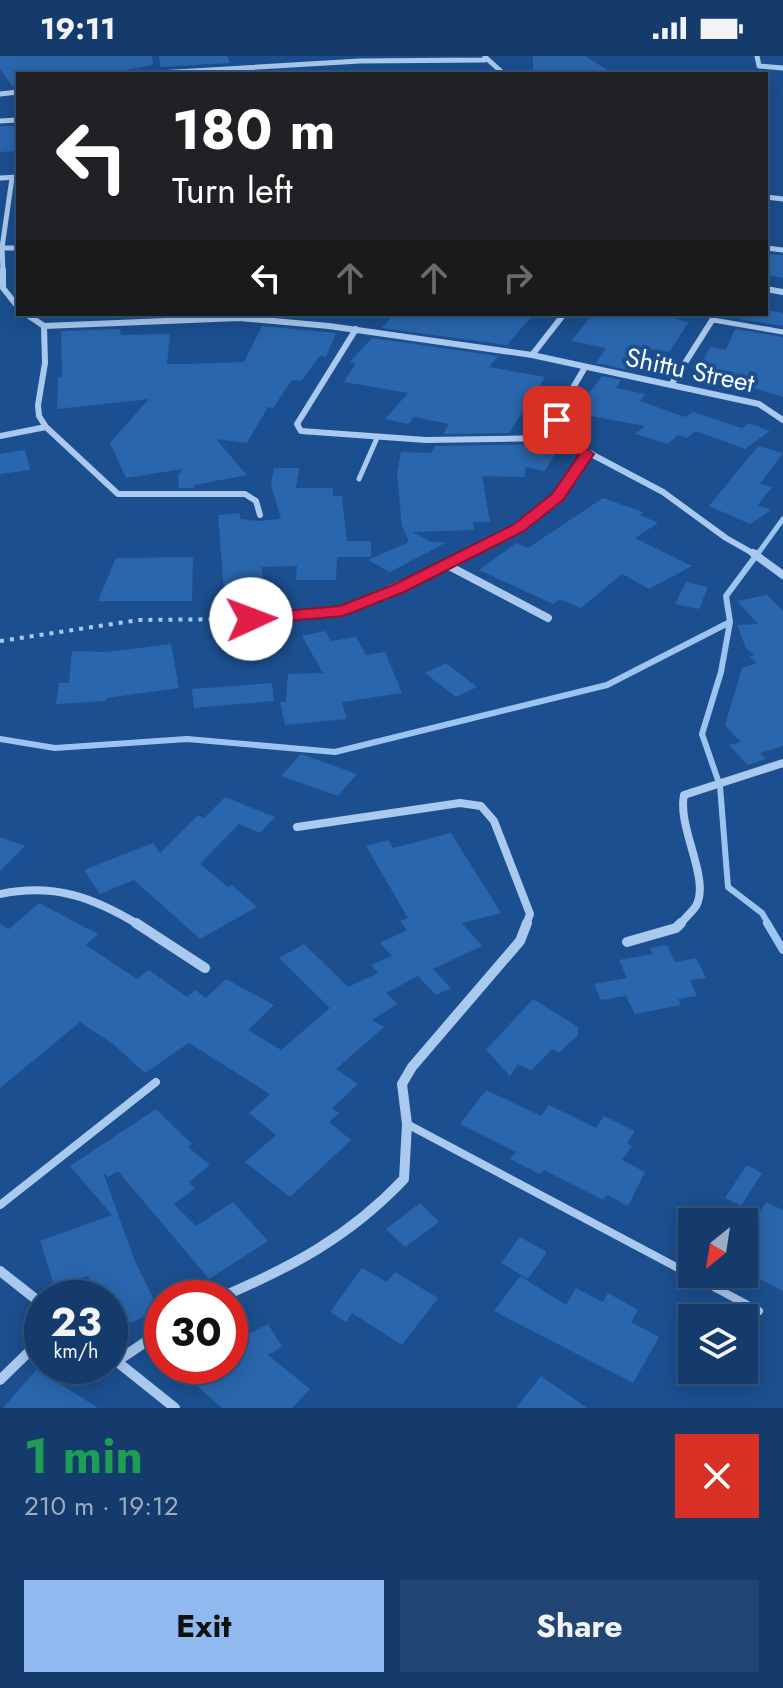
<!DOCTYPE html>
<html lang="en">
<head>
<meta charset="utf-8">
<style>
  :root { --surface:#143b6b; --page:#214673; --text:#f1f3f6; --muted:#9dadc1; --line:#33557e; --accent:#90b9f0 }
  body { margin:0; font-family:Jost,sans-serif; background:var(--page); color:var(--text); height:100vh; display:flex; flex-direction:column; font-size:30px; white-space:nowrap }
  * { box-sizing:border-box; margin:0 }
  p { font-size:26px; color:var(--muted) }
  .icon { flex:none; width:44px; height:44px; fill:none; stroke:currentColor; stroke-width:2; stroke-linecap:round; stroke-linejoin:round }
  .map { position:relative; height:1352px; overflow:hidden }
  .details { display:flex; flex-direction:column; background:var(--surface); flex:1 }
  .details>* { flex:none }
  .hud { position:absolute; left:16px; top:16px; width:752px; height:244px; border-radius:0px; box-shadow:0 4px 20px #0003,0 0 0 2px var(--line); background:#202124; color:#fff; overflow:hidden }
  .needle { width:52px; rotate:210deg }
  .controls { position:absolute; left:678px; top:1152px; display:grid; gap:16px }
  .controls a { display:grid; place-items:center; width:80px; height:80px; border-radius:0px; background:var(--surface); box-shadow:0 4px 20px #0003,0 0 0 2px var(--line); font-size:40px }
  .speed { position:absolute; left:24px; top:1224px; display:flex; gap:16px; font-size:40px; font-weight:700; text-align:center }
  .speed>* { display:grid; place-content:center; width:104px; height:104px; border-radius:50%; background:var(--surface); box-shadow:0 4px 20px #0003,0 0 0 2px var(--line); line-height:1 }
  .speed small { font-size:20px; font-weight:400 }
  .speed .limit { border:12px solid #d22; background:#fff; color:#111 }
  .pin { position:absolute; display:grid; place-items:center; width:68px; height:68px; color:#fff; margin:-34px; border-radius:16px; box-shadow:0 4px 12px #0006 }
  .me { position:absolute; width:88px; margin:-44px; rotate:88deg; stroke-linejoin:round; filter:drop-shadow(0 0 6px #0008) }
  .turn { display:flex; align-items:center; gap:28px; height:168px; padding:0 24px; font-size:36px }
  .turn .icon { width:104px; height:104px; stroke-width:2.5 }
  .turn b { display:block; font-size:56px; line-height:68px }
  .lanes { display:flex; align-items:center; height:76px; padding:0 24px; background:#0003; justify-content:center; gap:40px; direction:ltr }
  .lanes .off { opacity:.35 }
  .round { display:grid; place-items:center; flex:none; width:84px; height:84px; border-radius:0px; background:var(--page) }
  .overview { display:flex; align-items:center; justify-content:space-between; height:136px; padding:0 24px }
  h1 { font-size:48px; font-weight:700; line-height:60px; color:#1e9e55 }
  .button { display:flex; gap:16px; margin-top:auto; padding:16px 24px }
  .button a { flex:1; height:92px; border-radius:0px; background:var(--accent); color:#111; font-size:32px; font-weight:700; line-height:92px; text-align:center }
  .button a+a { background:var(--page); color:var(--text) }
  .status { display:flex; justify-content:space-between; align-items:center; height:56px; padding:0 40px; background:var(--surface); direction:ltr }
  .status svg { height:22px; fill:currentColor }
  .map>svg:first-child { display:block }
</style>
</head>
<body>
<div class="status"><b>19:11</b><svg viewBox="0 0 49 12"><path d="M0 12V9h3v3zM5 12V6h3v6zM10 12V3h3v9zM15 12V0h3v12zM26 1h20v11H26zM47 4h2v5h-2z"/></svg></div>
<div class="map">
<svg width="783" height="1352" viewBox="0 0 783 1352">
  <rect width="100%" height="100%" fill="#1b4f8f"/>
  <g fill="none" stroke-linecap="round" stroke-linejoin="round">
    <path stroke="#9cc4f0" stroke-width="5" d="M757,499L783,463"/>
    <path stroke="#9cc4f0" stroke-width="6" d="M758,497L726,540L730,566L721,616L702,678L720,730L728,831L762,857L769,869
      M0,683L55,692L187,683L335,696L607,629L730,566"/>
    <path stroke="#9cc4f0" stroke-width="8" d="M767,867L783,894"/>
  </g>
  <path fill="#2a66ad" d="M0,0H152L153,9L101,18H18V31H13L0,13Z
    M159,0H227L230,7L160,11Z
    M533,0H585L614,18H533Z
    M0,70H18V95L0,96Z
    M766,198L783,199V222L766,219Z
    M766,254L783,257V270L740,263L743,258H766Z
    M395,258H514L531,261L507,289L382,272Z
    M593,258H658L689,266L669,296L642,291L628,314L596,307L606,292L571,285Z
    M262,270L336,277L326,301L320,300L301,325L292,324L273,352L268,351L247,387L216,383L247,419L194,429V432H179L178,419L183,413L126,422L110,387L149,343L57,353L58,321H62L61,275L120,273L121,279L170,278L167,308H189L244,306Z
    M735,273L783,281V341L754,332L695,322L710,291L726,294Z
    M372,282L498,300L489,311L545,321L509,377L443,378L449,368L414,361L408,368L385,363L408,337L344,326L356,307L350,306Z
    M602,320L621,324L616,332L645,338L640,345L685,361L693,356L742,372L749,367L770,375L745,393L696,375L687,382L678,379L668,388L635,378L645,370L574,357Z
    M553,388L555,398L545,415L525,411V421L482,420L490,466H473L474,474L412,476L431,486H447L390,516L368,504L409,486L402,470L397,417L401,396L431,397L435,390Z
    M758,390L783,397L760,428L772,431L758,449L771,454L750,468L709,450Z
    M25,394L30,414L0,418V398Z
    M274,412H299L296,432H333V440H342L347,485H371V501H337L336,524H296L297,510L262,511L263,534L224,536L218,459L240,457V463L259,465L281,463L271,429Z
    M603,442L643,456L640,459L658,467L635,482L692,510L649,533L622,518L581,552L560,543L553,548L479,514L516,487L528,492Z
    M193,501L192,545H98L116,502Z
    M686,526L708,531L699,553L675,548Z
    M767,539L783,555V690L760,697L766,703L748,709L729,689L741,686L725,669L742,612L757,607L749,601L754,599L746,592L737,569L758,568L737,545Z
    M325,575L331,585L356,581L366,599L385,596L402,637L342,646L347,663L285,669L280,646H286L288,618L323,617L302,580Z
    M171,588L179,632L107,642L106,645L56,648L59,627H69L72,595L106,596Z
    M446,607L477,631L456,641L425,617Z
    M272,627L274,645L194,652L192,633Z
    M301,698L357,718L338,740L281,720Z
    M225,741L275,761L260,777L239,768L200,808L228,831L232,829L257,851L200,883L134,824L100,838L84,814L153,787L160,797L198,759L204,762Z
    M451,777L501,857L462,867L482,890L433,913L451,932L436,939L418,920L386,937L398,948L372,964L384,971L336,1013L358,1028L332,1052L339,1057L329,1066L351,1084L290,1141L245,1106L276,1079L249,1057L270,1038L189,987L145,1017L113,988L80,966L0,1032V868L9,873L39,847L98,878L86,889L137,923L149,914L187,941L195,934L206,942L226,923L274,949L248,974L281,994L330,952L279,902L304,888L348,931L378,917L371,909L392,900L380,887L407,874L400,865L408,862L366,790L388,784L393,792Z
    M0,781L25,790L0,815Z
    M667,889L675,906L696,902L706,922L690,924L697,940L678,943L681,949L635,958L626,940L601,944L594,928L627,922L619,904L653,898L650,892Z
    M533,943L578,971V979L559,997L552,993L531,1015L518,1008L510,1020L486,994Z
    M486,1034L541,1060L549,1049L596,1072L604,1060L635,1075L627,1087L632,1090L622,1104L645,1116L628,1150L607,1139L603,1144L544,1114L540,1118L510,1103L516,1096L460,1068Z
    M156,1053L192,1088L188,1091L210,1109L189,1126L195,1132L174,1148L196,1170L233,1146L268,1185L209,1223L118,1115L108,1121L103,1116L134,1203L159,1254L110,1276V1242H98L88,1220L55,1232L40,1185L112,1159L70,1110Z
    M747,1109L762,1117L741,1150L725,1142Z
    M766,1146L783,1154V1235L744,1215V1184Z
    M420,1147L439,1166L405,1191L386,1173Z
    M520,1181L547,1196L528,1223L501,1207Z
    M362,1212L387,1226L395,1216L438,1242L402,1289L352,1257L346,1266L330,1256Z
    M520,1220L566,1249L576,1232L603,1246L608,1237L638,1254L631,1266L659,1281L633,1327L494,1255Z
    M268,1268L282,1291L268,1299L310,1333L292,1352H222L175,1310H230V1287Z
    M37,1313L98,1352H3Z
    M541,1320L587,1352H516Z"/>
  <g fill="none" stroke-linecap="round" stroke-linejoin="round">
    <path stroke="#a9c9ee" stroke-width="4" stroke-dasharray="4 6" stroke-linecap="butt" d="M0,585L139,564L236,563"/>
    <path stroke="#a9c9ee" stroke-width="5" d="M713,264L783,276
      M359,423L377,382"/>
    <path stroke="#a9c9ee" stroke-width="8" d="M407,1068L759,1255
      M0,1149L156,1026"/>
    <path stroke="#a9c9ee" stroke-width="5" d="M757,0L759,10L783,12
      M485,1L504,18
      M142,18L360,5L485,4
      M0,38L18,36
      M0,65L18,64
      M0,122L18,121
      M766,141L783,143
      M2,192H18
      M766,192L783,194
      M3,216L2,192L12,122"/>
    <path stroke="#a9c9ee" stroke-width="6" d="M3,214V232L18,251
      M766,233L783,236
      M26,258L44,270L45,307L38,349L39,360L46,371L118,438H245L256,445L260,459
      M44,270L239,262L329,270L532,299L759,348L783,364
      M356,273L297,368L301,375L426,384L561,382
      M532,299L564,258
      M584,313L561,352L556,375L561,382L663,436L726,482L756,499
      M671,329L716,258
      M0,380L46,371
      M467,499L538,459L558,441L587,398"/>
    <path stroke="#a9c9ee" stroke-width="8" d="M753,497L783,519
      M447,509L548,562
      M251,563L343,555L471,497
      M297,771L460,747L481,750L494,765L530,858L526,869
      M0,838C54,827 93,841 139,869
      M679,869C684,863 692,856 696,850C711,823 677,772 684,739L783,707"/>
    <path stroke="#a9c9ee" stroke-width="10" d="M136,867L205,912
      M627,886L676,872L681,867
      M0,1215L42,1248
      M219,1242C292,1211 349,1181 404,1123L407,1068L402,1028L412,1011L520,885L527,867
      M110,1300L175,1352
      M117,1305L162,1275
      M0,1324L42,1283"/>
  </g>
  <path fill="#e11d48" stroke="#92132f" stroke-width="2" d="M552,361H562L566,379L594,398L563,444L524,475L404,536L343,560L251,568L242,563L251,558L340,550L393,529L513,469L552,438L579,399L556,385L549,375Z"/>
  <g text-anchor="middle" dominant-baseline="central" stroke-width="8" stroke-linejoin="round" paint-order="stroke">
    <g font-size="26" fill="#fff" stroke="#1b4f8f">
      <text transform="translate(690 314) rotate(12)">Shittu Street</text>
    </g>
  </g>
</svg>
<div class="controls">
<a><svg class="needle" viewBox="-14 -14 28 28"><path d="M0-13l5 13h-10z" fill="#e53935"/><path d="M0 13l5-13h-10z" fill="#9dadc1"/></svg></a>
<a><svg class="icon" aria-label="layers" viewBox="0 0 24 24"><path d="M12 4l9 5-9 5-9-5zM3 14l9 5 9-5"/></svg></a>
</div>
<div class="speed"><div>23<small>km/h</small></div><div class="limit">30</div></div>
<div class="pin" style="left:557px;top:364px;background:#d93025"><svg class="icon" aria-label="arrive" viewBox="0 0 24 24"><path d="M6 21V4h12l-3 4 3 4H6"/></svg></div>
<svg class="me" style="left:251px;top:563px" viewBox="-20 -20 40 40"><circle r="19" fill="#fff"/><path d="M0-13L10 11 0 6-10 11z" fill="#e11d48"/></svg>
<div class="hud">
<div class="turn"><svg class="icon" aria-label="left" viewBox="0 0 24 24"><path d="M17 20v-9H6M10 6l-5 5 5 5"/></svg><div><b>180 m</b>Turn left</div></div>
<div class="lanes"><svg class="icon" aria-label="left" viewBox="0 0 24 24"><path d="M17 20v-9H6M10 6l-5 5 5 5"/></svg><svg class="icon off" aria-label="ahead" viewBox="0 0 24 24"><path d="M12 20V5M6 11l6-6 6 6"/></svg><svg class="icon off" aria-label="ahead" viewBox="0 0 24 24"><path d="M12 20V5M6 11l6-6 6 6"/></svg><svg class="icon off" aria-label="right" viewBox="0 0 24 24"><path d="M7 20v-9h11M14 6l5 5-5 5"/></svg></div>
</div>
</div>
<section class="details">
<div class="overview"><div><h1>1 min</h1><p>210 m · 19:12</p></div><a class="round" style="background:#d93025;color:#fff"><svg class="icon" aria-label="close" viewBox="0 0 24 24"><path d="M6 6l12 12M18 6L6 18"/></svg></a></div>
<div class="button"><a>Exit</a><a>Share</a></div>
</section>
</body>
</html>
